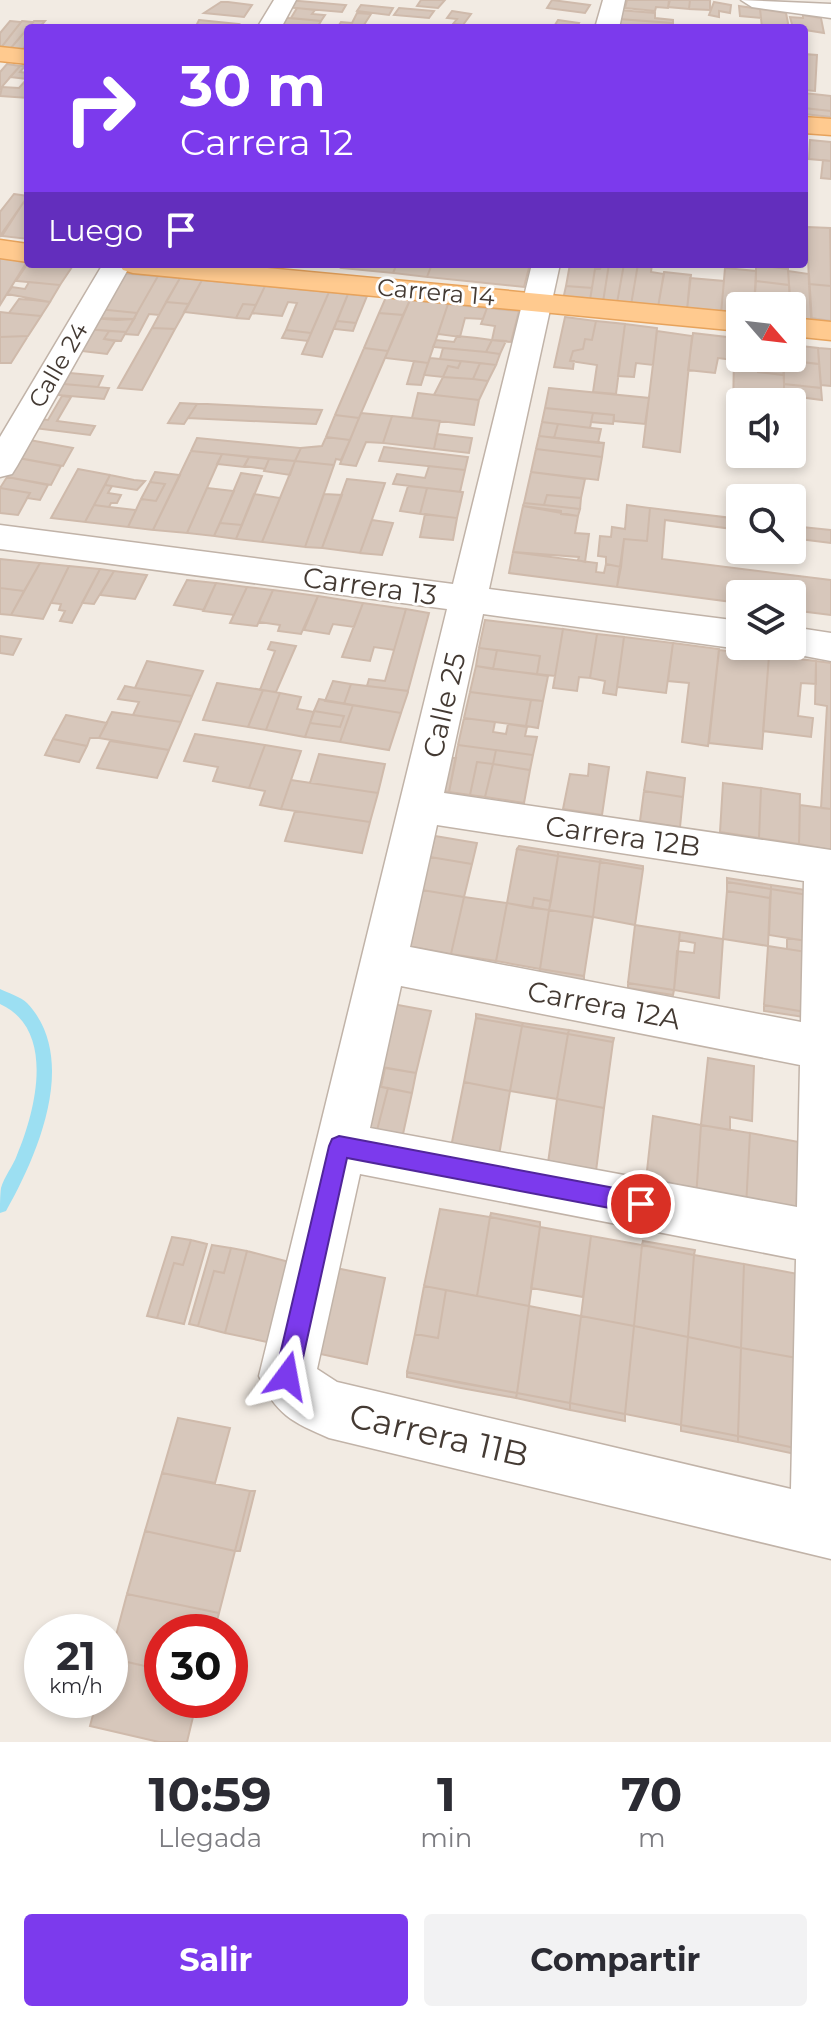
<!DOCTYPE html>
<html lang="es">
<head>
<meta charset="utf-8">
<style>
  :root { --surface:#fff; --page:#f2f2f3; --text:#2b2b33; --muted:#7c7c81; --accent:#7c3aed }
  body { margin:0; font-family:Montserrat,sans-serif; background:var(--page); color:var(--text); height:100vh; display:flex; flex-direction:column; font-size:30px; white-space:nowrap }
  * { box-sizing:border-box; margin:0 }
  p { font-size:26px; color:var(--muted) }
  .icon { flex:none; width:44px; height:44px; fill:none; stroke:currentColor; stroke-width:2; stroke-linecap:round; stroke-linejoin:round }
  .map { position:relative; height:1742px; overflow:hidden }
  .side { display:flex; flex-direction:column; background:var(--surface); flex:1 }
  .side>* { flex:none }
  .banner { position:absolute; left:24px; top:24px; width:784px; height:244px; border-radius:8px; box-shadow:0 4px 12px #0003; background:#7c3aed; color:#fff; overflow:hidden }
  .needle { width:52px; rotate:118deg }
  .tools { position:absolute; left:726px; top:292px; display:grid; gap:16px }
  .tools a { display:grid; place-items:center; width:80px; height:80px; border-radius:8px; background:var(--surface); box-shadow:0 4px 12px #0003; font-size:40px }
  .speed { position:absolute; left:24px; top:1614px; display:flex; gap:16px; font-size:40px; font-weight:700; text-align:center }
  .speed>* { display:grid; place-content:center; width:104px; height:104px; border-radius:50%; background:var(--surface); box-shadow:0 4px 12px #0003; line-height:1 }
  .speed small { font-size:20px; font-weight:400 }
  .speed .limit { border:12px solid #d22; background:#fff; color:#111 }
  .pin { position:absolute; display:grid; place-items:center; width:68px; height:68px; color:#fff; margin:-34px; border:4px solid #fff; border-radius:50%; box-shadow:0 2px 8px #0007 }
  .me { position:absolute; width:88px; margin:-44px; rotate:13deg; stroke-linejoin:round; filter:drop-shadow(0 0 6px #0008) }
  .turn { display:flex; align-items:center; gap:28px; height:168px; padding:0 24px; font-size:36px }
  .turn .icon { width:104px; height:104px; stroke-width:2.5 }
  .turn b { display:block; font-size:56px; line-height:68px }
  .then { display:flex; align-items:center; height:76px; padding:0 24px; background:#0003; gap:16px; font-size:30px }
  .eta { display:flex; justify-content:space-evenly; align-items:center; height:136px; text-align:center }
  .eta b { font-size:48px; font-weight:700; line-height:56px }
  .action { display:flex; gap:16px; margin-top:auto; padding:16px 24px }
  .action a { flex:1; height:92px; border-radius:8px; background:var(--accent); color:#fff; font-size:32px; font-weight:700; line-height:92px; text-align:center }
  .action a+a { background:var(--page); color:var(--text) }
  .map>svg:first-child { display:block }
</style>
</head>
<body>
<div class="map">
<svg width="831" height="1742" viewBox="0 0 831 1742">
  <rect width="100%" height="100%" fill="#f2ebe3"/>
  <g fill="none" stroke-linecap="round" stroke-linejoin="round">
    <path fill="#9cdff2" fill-rule="evenodd" d="M0,989C8,993 21,997 27,1003C80,1059 37,1156 6,1211L0,1213C0,1206 0,1195 1,1188C4,1177 13,1166 17,1155C36,1110 56,1029 0,1004Z"/>
  </g>
  <path fill="#d7c7bb" stroke="#cfbaab" stroke-width="2" d="M287,0L346,5L342,12L283,7Z
    M421,0H445L438,8L417,6Z
    M552,0L590,5L585,13L547,8Z
    M627,0H669L668,8L656,7L655,11L625,8Z
    M670,0H690L689,9L668,7Z
    M690,0H710V10L689,9Z
    M221,2H228L252,5L244,17L204,13Z
    M714,2L731,5L730,13L719,11V17L709,15Z
    M361,5L393,8L389,15L357,11Z
    M739,6L760,9L761,18L740,16Z
    M297,8L315,10L312,14L325,15L321,21L291,18Z
    M399,8L434,11L429,18L394,15Z
    M760,9L786,13L789,28H762Z
    M619,10L655,13V18L673,20V23L618,19Z
    M452,11L471,14L463,25L453,24L457,19L447,18Z
    M357,13L371,14L362,28H337L341,22L352,23Z
    M803,15L821,18L824,33L793,28L790,17L803,18Z
    M277,17L321,21L317,28L275,26Z
    M618,19L673,23V28H616Z
    M199,20L239,24L236,28L196,26Z
    M558,20L579,23L576,28H553Z
    M10,21L21,22L0,49V33Z
    M22,21L33,22L10,49H0Z
    M34,21H45L39,28H28V43L22,50L10,49Z
    M804,54L817,55L815,91L804,90Z
    M7,64L20,66L0,89V72Z
    M20,66H25L20,72L28,73V98L0,96L2,87L19,88L27,79L10,77Z
    M804,93L831,96V111L804,108Z
    M804,108L831,111V117L804,114Z
    M810,140L831,142V161L809,159Z
    M823,160L831,161V179L821,178Z
    M14,194L28,196L0,236V212Z
    M23,203L28,204V239L2,236Z
    M807,227L830,228L831,286L809,284Z
    M0,258L28,260L0,305Z
    M28,263V264H74L60,285L16,281Z
    M343,264H397L393,273L341,268Z
    M397,264H432L427,277L393,273Z
    M432,264H530L524,287L427,277Z
    M570,264H602L600,269H595L592,288L566,286Z
    M602,264H609L603,302L590,300L595,269H600Z
    M609,264H624L617,303L603,302Z
    M624,264H638L631,305L617,303Z
    M638,264H652L651,272L664,274L658,307L631,305Z
    M756,265L788,269L789,285L756,281Z
    M725,268L756,271L754,306H740V316L721,314Z
    M788,271L809,274L812,323L792,321Z
    M664,272L691,275L687,310L658,307Z
    M119,273L158,276L137,313L98,309Z
    M158,276L180,278L159,315L149,314L138,335L125,334Z
    M180,278L202,280L189,304L166,302Z
    M690,278L724,281L721,313L687,310Z
    M202,280L265,286L256,305L243,304L236,318L184,312Z
    M756,281L789,285L790,306H754Z
    M29,282L60,285L50,302L7,294L12,287L25,289Z
    M809,284L831,286V321L811,318Z
    M265,286L329,292L311,333L286,330L297,303L288,302L282,316L252,313Z
    M566,286L592,288L590,300L568,298L564,295Z
    M329,292L348,294L322,357L302,354Z
    M348,294L367,296L356,323L337,321Z
    M386,297L410,300L403,315L379,313Z
    M19,299L33,300L50,302L41,316L9,313Z
    M410,300L448,304L428,363L385,358Z
    M166,302L189,304L175,329L152,328Z
    M243,304L256,305L249,319L236,318Z
    M448,304L476,307L487,308L483,319L465,318L460,337L438,334Z
    M487,308L519,311L511,342L492,340L495,326L481,324Z
    M98,309L137,313L134,319L92,318Z
    M0,312L9,313L41,316L28,336L0,337Z
    M379,313L403,315L388,351L364,348Z
    M565,317L596,321L592,340L585,339L583,349L573,351L570,361H574L573,369L554,367Z
    M92,318L117,320L134,319L126,332L85,329Z
    M337,321L356,323L353,331L334,329Z
    M596,321L625,324L616,394L593,392L597,365L570,361L573,351L583,349L585,339L592,340Z
    M625,324L657,328L653,365L636,363L634,377L618,376Z
    M152,328L175,329L142,390L118,388Z
    M85,329L109,331L104,339L115,341L107,354L73,350Z
    M286,330L311,333L308,341L282,338Z
    M109,331L126,332L121,341L104,339Z
    M657,331L692,336L680,452L643,447Z
    M693,333L735,338L734,360L718,358L715,373L688,370Z
    M28,336L11,363H0V337Z
    M457,336L477,338L492,340L486,352L433,347L436,340L454,342Z
    M492,340L506,341L500,354L486,352Z
    M792,345L818,348L819,364L783,360L792,358Z
    M364,348L388,351L359,418L335,415Z
    M443,348L486,352L500,354L496,365L440,359Z
    M818,348L831,349V386L821,385Z
    M734,353L740,354V358H758V372L784,375V399L753,396L751,402H740V416L733,415Z
    M430,358L440,359L461,361L458,368L448,366L443,377L424,375Z
    M758,358H783L784,375L758,372Z
    M783,360L819,364L821,388L784,384Z
    M414,361L428,363L421,385L407,384Z
    M461,361L480,363L473,379L443,377L448,366L458,368Z
    M480,363L496,365L488,381L473,379Z
    M59,372L103,376L98,387L52,383Z
    M443,377L473,379L488,381L479,400L434,395Z
    M52,383L109,388L104,399L46,394Z
    M784,384L821,388L822,400L784,395Z
    M549,388L649,398L645,424L614,421V415L545,408Z
    M418,393L479,400L474,425L412,418Z
    M62,396L71,397L57,421L95,426L90,435L26,427L31,418L48,420Z
    M180,403L197,404L184,424L168,423Z
    M197,404H207L322,410L316,424L188,418Z
    M545,408L593,413L590,428L542,422Z
    M361,413L392,416L383,443L366,442L356,466L340,464Z
    M593,413L614,415L613,424L591,422Z
    M335,415L359,418L350,440L326,437Z
    M392,416L440,421L434,449L383,443Z
    M542,422L558,424L554,438L539,436Z
    M558,424L601,429L598,443L554,438Z
    M437,434L472,438L469,453L434,449Z
    M539,436L604,443L602,457L536,449Z
    M326,437L350,440L341,460L336,459L334,465L295,461L301,448L322,446Z
    M197,438L301,448L295,461L191,451Z
    M24,439L73,448L63,466L13,457Z
    M733,439L740,440V454H785V464L732,458Z
    M384,447L468,457L465,470L379,461Z
    M536,449L602,457L598,480L531,472Z
    M191,451L222,454L187,533L153,530Z
    M222,454L249,457L244,467L217,464Z
    M249,457L269,459L265,469L244,466Z
    M18,458L61,466L51,485L7,477Z
    M269,459L295,461L290,475L264,471Z
    M295,461L334,465L305,547L262,542Z
    M429,466L465,470L460,492L393,484L397,474L425,478Z
    M78,469L110,475L85,522L51,518Z
    M155,472L180,475L153,530L128,527L141,499L156,501L165,484L150,482Z
    M531,472L585,479L581,498L547,495L544,505L524,503Z
    M241,473L262,476L242,525L220,523Z
    M110,475L134,480L145,481L137,490L105,485Z
    M7,477L48,485L40,500L27,498L30,493L0,488Z
    M347,479L385,483L360,553L322,548Z
    M150,482L165,484L156,501L141,499Z
    M105,485L112,486L108,493L121,495L117,503H111L109,507L94,505Z
    M408,486L427,488L420,514L400,511Z
    M0,488L30,493L18,515L0,513Z
    M207,488L234,491L214,536L187,533Z
    M427,488L463,492L457,518L420,514Z
    M254,494L280,498L262,542L236,539Z
    M324,494L342,495L322,548L305,547Z
    M547,495L581,498L580,509L544,505Z
    M524,503L544,505L580,509L578,516L561,514V511L523,506Z
    M94,505L109,507L136,510L128,527L85,522Z
    M627,505L650,508L647,541L624,539L621,567L606,564V557L598,556L600,536L611,537L612,527L625,529Z
    M523,506L578,516L575,533L589,534L585,562L578,560L579,557L513,552Z
    M650,508L740,519V530L665,520L662,559L831,580V615L792,610V594H740V603L617,587L624,539L647,541Z
    M425,514L457,518L453,540L420,537Z
    M372,520L393,523L382,555L360,553Z
    M220,523L242,525L236,539L214,536Z
    M792,526L831,530V543L792,538Z
    M513,552L597,563L596,572L604,573L606,564L621,567L617,587L509,573Z
    M0,559L40,563L24,591L0,588Z
    M40,563L69,566L43,619L11,615Z
    M69,566L100,569L72,623L60,621L65,611L59,610L61,604L51,603Z
    M100,569L114,571L94,604L82,603Z
    M114,571L147,575L135,599L100,595Z
    M187,580L216,583L204,610L174,605Z
    M216,583L247,587L234,615L203,611Z
    M247,587L273,590L257,626L230,623Z
    M0,588L24,591L11,615L0,614Z
    M273,590L318,596L301,634L278,631L280,625L259,622Z
    M318,596L363,603L354,627L333,624L329,634L304,630Z
    M363,603L406,609L394,650L374,647L370,661L342,657Z
    M406,609L429,613L408,691L367,686L369,679L385,681Z
    M485,620L563,629L555,676L537,674L540,656L479,648Z
    M563,629L597,634L590,678L579,677L577,691L553,688Z
    M597,634L624,637L616,695L603,693L605,681L590,678Z
    M0,636L21,639L13,655L0,653Z
    M624,637L673,643L666,693L617,687Z
    M271,642L296,646L276,692L260,690L275,651L268,649Z
    M673,643L719,649L708,746L682,742L689,683L668,681Z
    M479,648L497,650L493,669L476,666Z
    M497,650L540,656L537,674L493,669Z
    M719,650L769,656L762,749L709,743Z
    M769,656L816,661V684L801,683L798,716L813,718L811,737L763,731Z
    M147,661L203,671L192,696L135,688Z
    M816,661L831,663V809L821,808L827,706L815,704Z
    M476,666L548,676L543,701L470,692Z
    M333,681L351,684L344,704L325,701Z
    M217,683L263,690L248,727L203,720Z
    M351,684L408,691V692L401,713L344,704Z
    M125,686L135,688L192,696L181,722L133,715L139,702L118,699Z
    M263,690L280,693L266,730L248,727Z
    M470,692L531,700L526,726L464,718Z
    M280,693L301,697L297,709L314,712L305,737L266,730Z
    M319,699L353,705L340,742L305,737L310,723L340,727L344,716L314,711Z
    M531,700L543,701L538,728L526,726Z
    M353,705L401,713L389,750L340,742Z
    M314,711L344,716L340,727L310,723Z
    M112,712L133,715L181,722L169,750L99,738Z
    M66,715L107,723L99,738H90L87,746L53,739Z
    M464,718L495,722L493,732L506,734L508,724L527,727L525,736L537,737L533,755L458,745Z
    M195,734L265,745L249,788L213,781L218,767L184,761Z
    M53,739L87,746L79,762L45,755Z
    M110,741L169,750L157,778L97,768Z
    M265,745L301,751L281,809L260,805L265,791L249,788Z
    M458,745L496,750L493,764L477,762L470,795L449,792Z
    M496,750L533,755L530,770L493,764Z
    M319,754L385,764L378,793L310,783Z
    M452,758H456L449,792L444,791Z
    M477,762L493,764L485,797L470,795Z
    M493,764L530,770L524,803L485,797Z
    M589,764L609,767L602,815L563,809L570,774L588,776Z
    M647,772L685,778L683,797L644,791Z
    M291,780L378,793L370,822L281,809Z
    M723,783L761,788L759,838L720,832Z
    M761,788L800,794L799,844L759,838Z
    M644,791L683,797L680,827L640,821Z
    M800,805L831,809V850L799,844Z
    M295,811L370,822L362,853L285,841Z
    M435,836L477,843L472,864L430,857Z
    M519,846L558,852V856L517,849Z
    M517,849L558,856L551,901L534,898L532,908L507,903Z
    M558,852L601,859L600,862L558,856Z
    M558,856L600,862L593,917L549,910Z
    M430,857L472,864L464,897L422,890Z
    M601,859L643,866V869L600,862Z
    M600,862L643,869L635,925L593,917Z
    M727,878L771,885V889L727,882Z
    M727,882L771,889L770,898L727,891Z
    M771,885L820,892L814,896L771,889Z
    M771,889L814,896L813,942L769,935Z
    M422,890L464,897L451,954L408,946Z
    M727,891L770,898L768,946L723,939Z
    M464,897L507,903L496,961L451,954Z
    M534,898L551,901L549,910L532,908Z
    M507,903L549,910L540,969L496,961Z
    M549,910L593,917L584,976L540,969Z
    M635,925L680,932L674,990L628,983Z
    M680,932L723,939L719,998L674,990L677,951L694,953L695,943L679,940Z
    M787,938L813,942V953L787,949Z
    M768,946L813,953L811,1013L764,1005Z
    M540,969L584,976V981L539,973Z
    M628,983L674,990L673,995L628,988Z
    M387,1003L431,1011L416,1073L371,1065Z
    M764,1005L811,1013L817,1019L764,1011Z
    M476,1014L523,1023L522,1026L476,1018Z
    M476,1018L522,1026L510,1091L464,1082Z
    M523,1023L569,1030L568,1034L522,1026Z
    M522,1026L568,1034L557,1099L510,1091Z
    M569,1030L614,1038L613,1042L568,1034Z
    M568,1034L613,1042L604,1108L557,1099Z
    M708,1058L754,1066L752,1121L730,1117V1130L701,1125Z
    M385,1068L416,1073L412,1093L381,1087Z
    M464,1082L510,1091L498,1161L450,1152Z
    M366,1084L388,1088L375,1138L353,1135Z
    M388,1088L412,1093L401,1143L375,1138Z
    M557,1099L604,1108L595,1179L547,1170Z
    M653,1116L701,1125L696,1198L645,1189Z
    M701,1125L750,1133L746,1207L696,1198Z
    M750,1133L799,1142L796,1217L746,1207Z
    M440,1209L490,1217L477,1296L424,1286Z
    M491,1213L540,1222V1227L490,1217Z
    M490,1217L540,1227L529,1306L477,1296Z
    M540,1227L591,1236L583,1297L531,1288Z
    M591,1236L642,1245L634,1326L581,1316Z
    M172,1237L191,1240L183,1265L174,1263L157,1318L147,1316Z
    M191,1240L207,1244L184,1324L157,1318L174,1263L183,1265Z
    M643,1241L695,1250L694,1255L642,1245Z
    M212,1245L231,1248L224,1273L214,1271L198,1326L189,1324Z
    M642,1245L694,1255L688,1337L634,1326Z
    M231,1248L247,1251L225,1333L198,1326L214,1271L224,1273Z
    M247,1251L293,1263L272,1343L225,1333Z
    M694,1255L744,1264L741,1348L688,1337Z
    M744,1264L798,1274L797,1358L741,1348Z
    M336,1268L385,1278L367,1364L316,1353Z
    M424,1286L446,1290L438,1338L415,1334Z
    M446,1290L529,1306L517,1393L407,1372L415,1334L438,1338Z
    M529,1306L581,1316L570,1403L517,1393Z
    M581,1316L634,1326L625,1414L570,1403Z
    M634,1326L688,1337L681,1425L625,1414Z
    M688,1337L741,1348L738,1436L681,1425Z
    M741,1348L797,1358L795,1448L738,1436Z
    M407,1372L461,1383L517,1393L516,1398L461,1388L407,1377Z
    M517,1393L570,1403V1410L516,1398Z
    M570,1403L625,1414V1421L570,1410Z
    M178,1418L230,1428L215,1483L162,1473Z
    M681,1425L738,1436V1442L681,1431Z
    M738,1436L795,1448L800,1455L738,1442Z
    M162,1473L250,1491L235,1551L145,1531Z
    M250,1491H255L240,1551H235Z
    M145,1531L235,1551L219,1613L127,1594Z
    M127,1594L219,1613L214,1632H162V1670L110,1658Z
    M110,1658L162,1670V1700H197L187,1742H159L90,1726L97,1700H110Z"/>
  <g fill="none" stroke-linecap="round" stroke-linejoin="round">
    <g stroke="#c1b3a8" stroke-width="3">
      <path id="minor" d="M274,0H296L281,28H257Z
        M603,0H625L619,28H595Z
        M741,0L831,4V18L752,7Z
        M103,264H131L17,466L12,474L0,477V437Z
        M532,264H560L489,589L740,621V646H749L740,649L483,614L444,793L831,850V1559L329,1438C292,1422 275,1414 259,1376L447,609L0,549V525L453,584ZM437,825L804,881L801,1022L410,947ZM401,986L800,1065L797,1207L370,1128ZM360,1174L796,1259L791,1489L337,1382L317,1369Z
        M792,627L831,633V661L778,651L776,646H792Z"/>
    </g>
    <g stroke="#e7a35c" stroke-width="3">
      <path id="major" d="M0,47L28,50V64L0,61Z
        M804,117L831,119V135L804,133Z
        M0,240L28,244V262L0,258Z
        M119,264H225L740,313V331L133,273L123,270Z
        M792,318L831,322V340L792,336Z"/>
    </g>
    <use href="#minor" fill="#fff" fill-rule="evenodd"/>
    <use href="#major" fill="#ffca8f" fill-rule="evenodd"/>
  </g>
  <path fill="#7c3aed" stroke="#51269a" stroke-width="2" d="M339,1136L641,1193L649,1196L652,1204L649,1211L641,1214L347,1158L299,1376L295,1385L287,1388L279,1385L275,1376L329,1146L332,1139Z"/>
  <g text-anchor="middle" dominant-baseline="central" stroke-width="6" stroke-linejoin="round" paint-order="stroke">
    <g font-size="24" fill="#443a33" stroke="#fff">
      <text transform="translate(436 292) rotate(5)">Carrera 14</text>
      <text transform="translate(58 365) rotate(-60)">Calle 24</text>
    </g>
    <g font-size="28" fill="#443a33" stroke="#fff">
      <text transform="translate(370 586) rotate(8)">Carrera 13</text>
      <text transform="translate(444 705) rotate(-77)">Calle 25</text>
      <text transform="translate(623 836) rotate(8)">Carrera 12B</text>
      <text transform="translate(604 1005) rotate(11)">Carrera 12A</text>
    </g>
    <g font-size="34" fill="#443a33" stroke="#fff">
      <text transform="translate(439 1435) rotate(13)">Carrera 11B</text>
    </g>
  </g>
</svg>
<div class="tools">
<a><svg class="needle" viewBox="-14 -14 28 28"><path d="M0-13l5 13h-10z" fill="#e53935"/><path d="M0 13l5-13h-10z" fill="#7c7c81"/></svg></a>
<a><svg class="icon" aria-label="sound" viewBox="0 0 24 24"><path d="M4 9h4l5-4v14l-5-4H4zM17 9q2 3 0 6"/></svg></a>
<a><svg class="icon" aria-label="search" viewBox="0 0 24 24"><circle cx="10" cy="10" r="6"/><path d="M15 15l6 6"/></svg></a>
<a><svg class="icon" aria-label="layers" viewBox="0 0 24 24"><path d="M12 4l9 5-9 5-9-5zM3 14l9 5 9-5"/></svg></a>
</div>
<div class="speed"><div>21<small>km/h</small></div><div class="limit">30</div></div>
<div class="pin" style="left:641px;top:1204px;background:#d93025"><svg class="icon" aria-label="arrive" viewBox="0 0 24 24"><path d="M6 21V4h12l-3 4 3 4H6"/></svg></div>
<svg class="me" style="left:287px;top:1376px" viewBox="-20 -20 40 40"><path d="M0-17L14 15 0 8-14 15z" fill="#7c3aed" stroke="#fff" stroke-width="4"/></svg>
<div class="banner">
<div class="turn"><svg class="icon" aria-label="right" viewBox="0 0 24 24"><path d="M7 20v-9h11M14 6l5 5-5 5"/></svg><div><b>30 m</b>Carrera 12</div></div>
<div class="then">Luego<svg class="icon" aria-label="arrive" viewBox="0 0 24 24"><path d="M6 21V4h12l-3 4 3 4H6"/></svg></div>
</div>
</div>
<section class="side">
<div class="eta">
<div><b>10:59</b><p>Llegada</p></div>
<div><b>1</b><p>min</p></div>
<div><b>70</b><p>m</p></div>
</div>
<div class="action"><a>Salir</a><a>Compartir</a></div>
</section>
</body>
</html>
